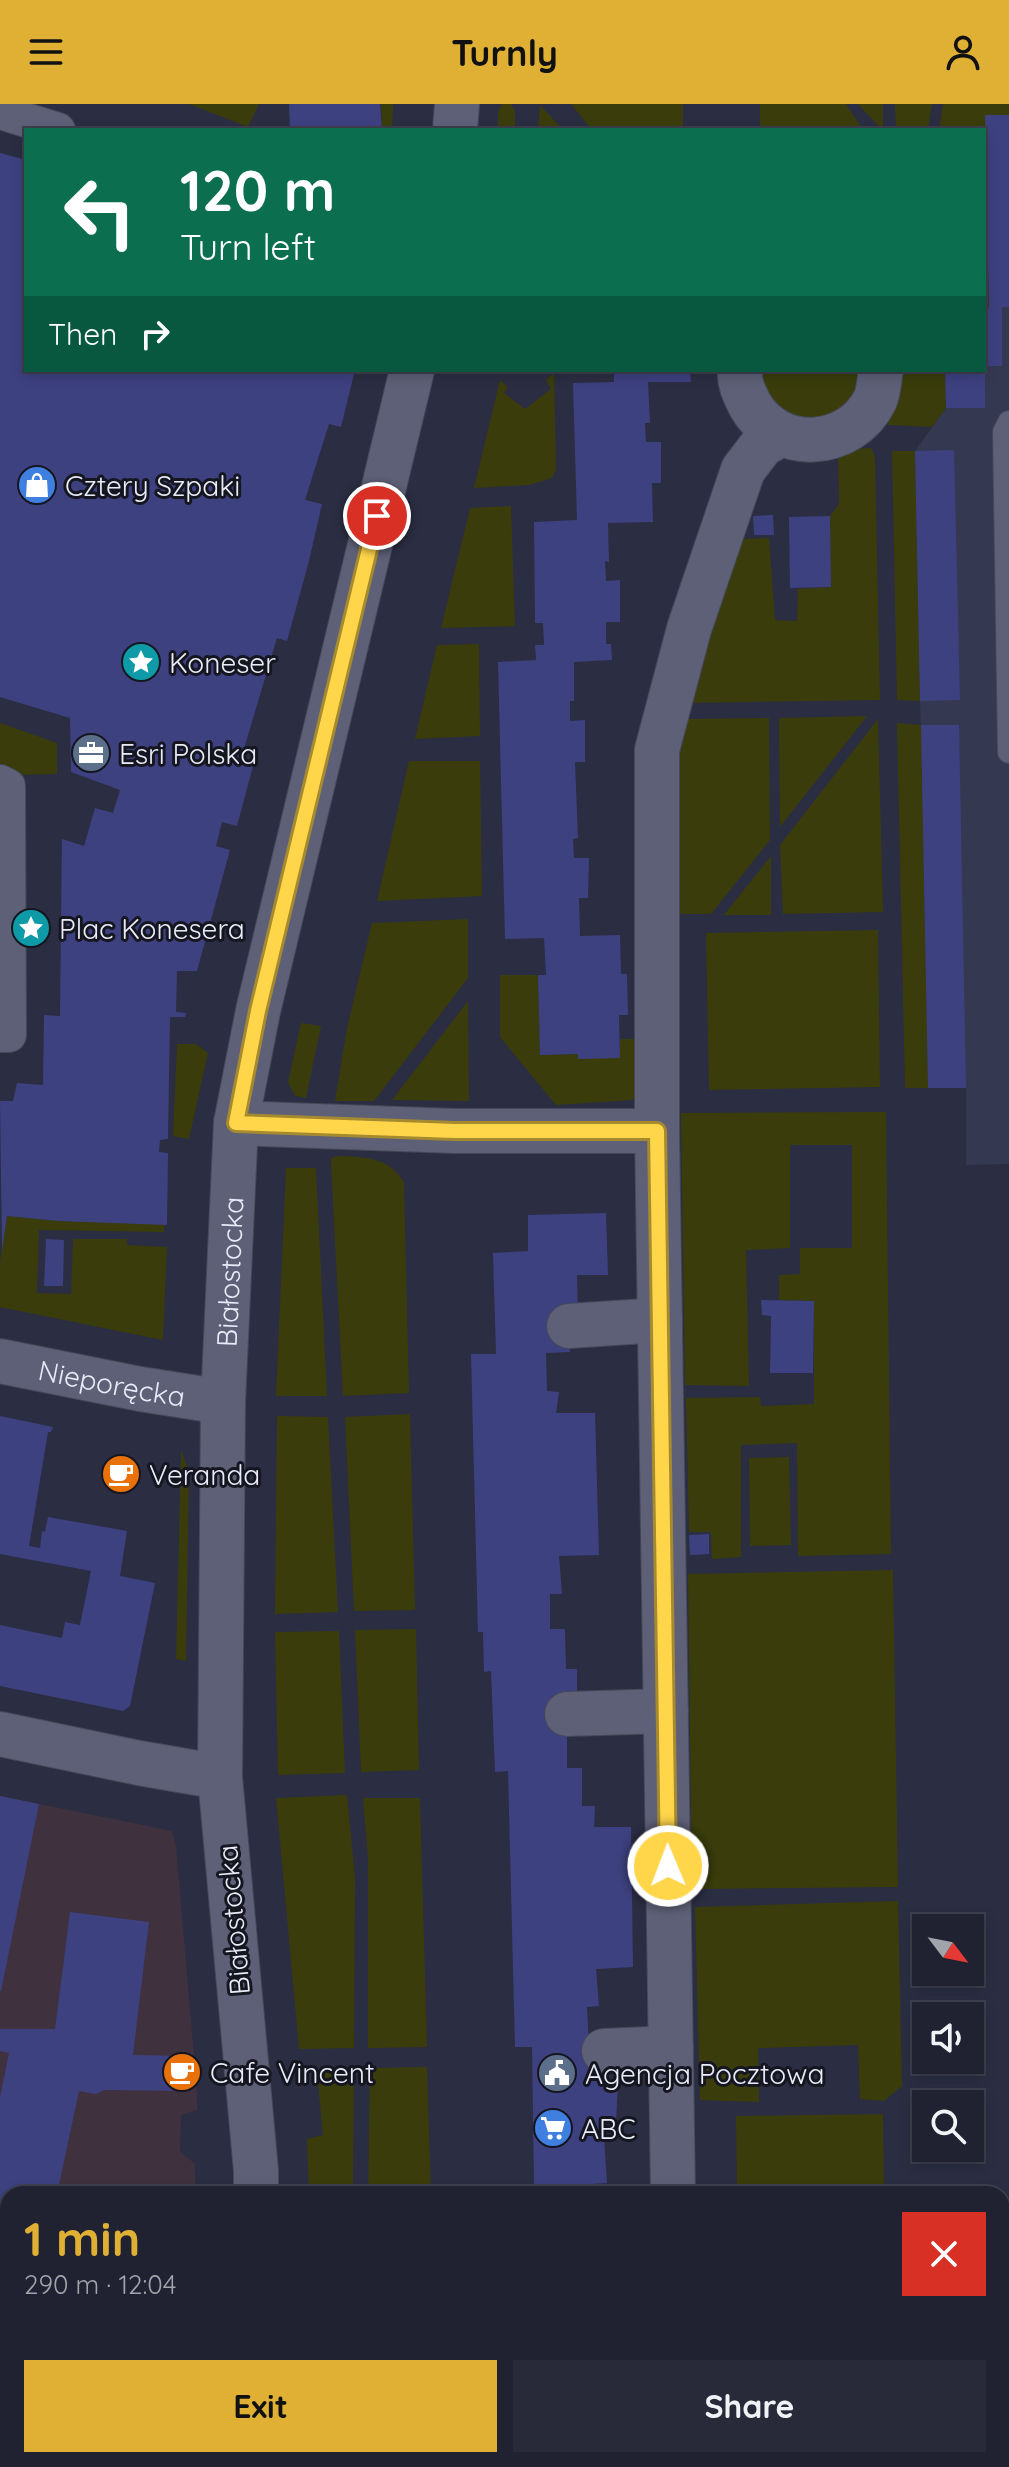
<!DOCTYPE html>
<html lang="en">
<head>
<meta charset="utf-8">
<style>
  :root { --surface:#202232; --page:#282a3a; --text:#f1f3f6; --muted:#a2a4ac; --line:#3d3f4d; --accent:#dfb034 }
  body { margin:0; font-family:Quicksand,sans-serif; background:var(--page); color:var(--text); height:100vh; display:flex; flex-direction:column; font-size:30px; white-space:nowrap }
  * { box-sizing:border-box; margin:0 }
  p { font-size:26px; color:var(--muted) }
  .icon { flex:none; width:44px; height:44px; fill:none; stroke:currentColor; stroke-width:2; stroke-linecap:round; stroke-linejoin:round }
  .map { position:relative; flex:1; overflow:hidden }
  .drawer { position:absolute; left:0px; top:2082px; width:1010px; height:282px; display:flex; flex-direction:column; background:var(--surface); border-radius:24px 24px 0 0; box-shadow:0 4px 12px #0003,0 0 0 2px var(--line) }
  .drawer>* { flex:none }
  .top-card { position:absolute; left:24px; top:24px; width:962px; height:244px; border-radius:0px; box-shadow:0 4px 12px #0003,0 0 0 2px var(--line); background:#0b6e4f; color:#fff; overflow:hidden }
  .needle { width:52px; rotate:122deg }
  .fabs { position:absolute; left:912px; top:1810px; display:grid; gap:16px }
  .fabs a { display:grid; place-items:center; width:72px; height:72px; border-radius:0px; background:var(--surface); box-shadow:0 4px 12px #0003,0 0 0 2px var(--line); font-size:40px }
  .pin { position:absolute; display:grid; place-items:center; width:68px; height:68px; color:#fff; margin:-34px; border:4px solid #fff; border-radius:50%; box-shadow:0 2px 8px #0007 }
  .me { position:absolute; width:88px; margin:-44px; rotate:359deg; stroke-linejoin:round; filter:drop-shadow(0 0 6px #0008) }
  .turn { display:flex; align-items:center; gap:28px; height:168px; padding:0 24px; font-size:36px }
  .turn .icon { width:104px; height:104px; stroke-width:2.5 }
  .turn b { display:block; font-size:56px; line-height:68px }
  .then { display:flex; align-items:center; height:76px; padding:0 24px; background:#0003; gap:16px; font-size:30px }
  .round { display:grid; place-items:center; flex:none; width:84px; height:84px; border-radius:0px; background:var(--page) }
  .overview { display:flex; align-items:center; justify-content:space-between; height:136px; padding:0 24px }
  h1 { font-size:48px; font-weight:700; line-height:60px; color:var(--accent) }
  .cta { display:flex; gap:16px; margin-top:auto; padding:16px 24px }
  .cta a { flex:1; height:92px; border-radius:0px; background:var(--accent); color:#111; font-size:32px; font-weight:700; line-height:92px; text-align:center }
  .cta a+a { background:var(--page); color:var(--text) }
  header { display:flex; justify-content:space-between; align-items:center; height:104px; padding:0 24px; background:var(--accent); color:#111; font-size:36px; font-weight:700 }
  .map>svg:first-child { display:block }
</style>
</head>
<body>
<header><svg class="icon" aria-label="menu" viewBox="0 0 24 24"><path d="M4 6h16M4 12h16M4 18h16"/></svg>Turnly<svg class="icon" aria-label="person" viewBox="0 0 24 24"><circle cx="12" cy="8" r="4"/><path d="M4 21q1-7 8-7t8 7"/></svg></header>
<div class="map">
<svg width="1009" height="2363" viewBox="0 0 1009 2363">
  <rect width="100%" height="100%" fill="#2b2d42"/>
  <path fill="#40313e" d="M0,1692L172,1727L176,1743L197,1987V2006L181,2011L180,2047L195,2060V2090H8V2289L0,2290Z"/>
  <path fill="#353851" d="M985,11H1009V1060L966,1061V984H928L915,347L946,304L945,266H984V204L989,203Z
    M1002,2347H1009V2363H947L946,2356H1002Z"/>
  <path fill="#3a3d0b" d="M189,0H259L248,23Z
    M381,0H393L392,26H382Z
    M502,0H511L515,7V26H498V8Z
    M571,0H683V26H592Z
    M760,0H846L863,26H760Z
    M858,0H883V26H882Z
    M895,0H932L928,26H900L896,23Z
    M943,0H1009V11H986L989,204H984V26H939Z
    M540,1L563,26H538Z
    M752,266H864L861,284L837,313L786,317Z
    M890,266H945L946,304L932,323L888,321Z
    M554,269L556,365L552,374L529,381L474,384L500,276L508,283L504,289L525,305L551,285L546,276Z
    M871,344L875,353L880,596L690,599L741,435L769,434L775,516L797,517L798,485L831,483L830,412L839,400L838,346Z
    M892,347H915L920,597L897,596Z
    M511,402L515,522L441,524L470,404Z
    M479,540L480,632L415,635L437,541Z
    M867,612L780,723L779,614Z
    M769,614L770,736L711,810H677V645L684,615Z
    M878,615L883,808L783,810L780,741Z
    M0,619L57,639V670L9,671L0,664Z
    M897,619L921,621L928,984H905Z
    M409,657H480L482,792L377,797Z
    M771,752V811H724Z
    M468,815V874L374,997H335L347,924L372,819Z
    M878,826L880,983L709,986L706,829Z
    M500,871H538L540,951L578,950V954L620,953V935H643V983L632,996L556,1001L500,933Z
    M468,897L469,997L392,996Z
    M301,919L321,922L306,994L295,992L288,978Z
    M177,940H196L208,949L189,1035L173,1032Z
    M886,1008L891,1450L798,1452L797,1339L741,1341V1453L712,1455L711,1428H689L686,1294L760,1293L761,1302L814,1300V1197L779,1196V1171L800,1170V1144H852V1041H790V1144L746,1146L749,1282L685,1281L681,1009Z
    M336,1052C364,1053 388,1052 404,1078L409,1289L343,1292L331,1060V1055Z
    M286,1064H316L327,1292H276Z
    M7,1112L59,1117L164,1120V1128L39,1126L37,1189L71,1190L73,1135H127V1141L167,1143L163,1236L0,1203V1157Z
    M410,1310L415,1506L354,1507L345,1313Z
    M277,1312L328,1313L338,1508L275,1510Z
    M181,1346L189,1369L186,1557L176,1555Z
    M789,1353L791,1441L750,1442L749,1354Z
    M893,1466L898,1783L692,1785L688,1470Z
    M416,1525L419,1666L361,1668L355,1526Z
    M339,1527L345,1669L278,1671L275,1528Z
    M347,1691L355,1774L354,1944L299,1945L276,1694Z
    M363,1694H420L427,1943L368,1944V1755Z
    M898,1797L902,1982L884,1997L860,1995L858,1941L758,1944L759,1998L700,1996L695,1803Z
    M427,1963L431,2090H368L370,1964Z
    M354,1965L353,2090H309L307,2035L323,2031L317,1968Z
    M883,2010L884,2090H737L736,2012Z
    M345,2356H403V2363H345Z
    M431,2356H489H484L478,2363H431Z
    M703,2356H799V2363H703Z
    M832,2356H911L914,2363L831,2362Z"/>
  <path fill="#3e4180" d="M289,0H380L382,26H290Z
    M985,11H1009V203H1002V262H984V204H989Z
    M0,49L26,56V266H355L341,323L329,320L305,396L322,400L309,457L287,537L277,534L240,658L253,662L237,722L222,718L216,742L230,746L197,867H177L176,908L186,909L185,913H170L168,1032V1035L160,1036L159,1048L168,1049L167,1121L59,1117L7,1112L2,1147L0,997H13L17,979L43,981L44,911L60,912L62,735L84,742L95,704L113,709L120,686L71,668L70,614L0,593Z
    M614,266H690L691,278H648L650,319H645L646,338H661V379H652L653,418L608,419L609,458L605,457L606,477L620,476V518H606V540H611L612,556L574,558V597H570V617L585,616V658H575L578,734L573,735L574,754H589L588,794H579L580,832L620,831L621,870H627L628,911H619L620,954L578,955V950L540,951L538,871H546L544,834L505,835L498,558L536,556L535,541H544L543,519H535L534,418L577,416L573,279L614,278Z
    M945,266H985V304H946Z
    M954,346L960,596L920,597L915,347Z
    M773,411L774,431H754L753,412Z
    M830,412L831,483L790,484L789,413Z
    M921,621H959L966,984H928Z
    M606,1109L608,1171H577L578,1211H569L570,1248L546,1249L547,1287L559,1288L556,1309H595L599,1451L559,1452L562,1490H550V1525H565L566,1565H577V1603H567V1664H582V1702H595L594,1723H631L633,1863L596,1865L599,1902L587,1903L589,1941L604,1940L605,1978L618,1979L616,2019H603L607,2079L591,2080L592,2090H517V2080H534L532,1943H515L508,1667L495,1668L491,1567L484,1568L483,1528H478L471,1250H496L493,1149L528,1147V1111Z
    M46,1135L64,1136L63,1182H44Z
    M761,1196L814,1197L813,1269H770L771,1212L762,1211Z
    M0,1312L53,1323L51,1328H48L29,1442L40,1444L42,1427L45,1428L48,1413L127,1427L120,1472L155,1479L130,1602L123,1607L0,1582V1521L62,1534L65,1518L80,1521L91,1467L0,1450Z
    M709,1430V1450L690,1451L689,1431Z
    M0,1692L39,1700L1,1887H0Z
    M70,1808L149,1818L133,1951L185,1952V1987L104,1986L96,1990L79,1987L57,2090H8V2206L0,2208V1993L9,1949L0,1947V1925H55Z
    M68,2356H144V2363H68Z"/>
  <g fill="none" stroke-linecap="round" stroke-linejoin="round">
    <g stroke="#46485a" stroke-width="24">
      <path id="service" d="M1009,318L1004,328L1009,648"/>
    </g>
    <g stroke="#46485a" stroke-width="36">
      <path id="pedestrian" d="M0,8L58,26
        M0,678L8,682L9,931H0"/>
    </g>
    <g stroke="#46485a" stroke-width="46">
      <g id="minor">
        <path d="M455,26L457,0"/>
        <path d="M740,266C739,279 744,289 750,301C778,350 850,346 875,296C879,287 879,276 881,266"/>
        <path d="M236,1019L455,1027H657"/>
        <path d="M569,1222L660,1216"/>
        <path id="s1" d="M0,1257L140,1285L223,1298"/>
        <path d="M567,1610L666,1607"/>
        <path d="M0,1630L139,1659L220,1673"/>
        <path d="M604,1947L671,1944"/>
        <path id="s2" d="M256,2090V2067L220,1673L223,1298L236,1019L258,907L412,266"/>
        <path d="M673,2090L657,1027V646L689,525L743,366L762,341L781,330"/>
        <path d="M679,2356V2363"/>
        <path d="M255,2363V2356"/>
      </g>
    </g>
    <use href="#service" stroke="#5d6077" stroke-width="22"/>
    <use href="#pedestrian" stroke="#5d6077" stroke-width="34"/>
    <use href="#minor" stroke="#5d6077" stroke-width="44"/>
  </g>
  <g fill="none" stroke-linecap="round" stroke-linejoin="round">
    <g stroke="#a68a30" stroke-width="20">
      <path id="route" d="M377,412L258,907L236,1019L455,1027H657L668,1762"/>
    </g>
    <use href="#route" stroke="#ffd54a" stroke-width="14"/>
  </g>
  <defs>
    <g id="shop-disc" transform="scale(2)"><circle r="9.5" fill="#3f7fe0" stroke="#151620"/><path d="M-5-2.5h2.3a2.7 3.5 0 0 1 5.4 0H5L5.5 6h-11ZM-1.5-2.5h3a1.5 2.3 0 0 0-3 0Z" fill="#fff"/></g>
    <g id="sight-disc" transform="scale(2)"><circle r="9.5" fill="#0f9aa8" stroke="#151620"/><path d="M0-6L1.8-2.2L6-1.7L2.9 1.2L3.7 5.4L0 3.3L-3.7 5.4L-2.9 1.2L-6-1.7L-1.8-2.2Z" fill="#fff"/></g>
    <g id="office-disc" transform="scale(2)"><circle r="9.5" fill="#5c6f8a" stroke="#151620"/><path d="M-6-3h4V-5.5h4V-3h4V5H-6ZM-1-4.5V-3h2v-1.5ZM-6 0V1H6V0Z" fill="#fff"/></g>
    <g id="cafe-disc" transform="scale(2)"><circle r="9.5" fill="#e8710a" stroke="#151620"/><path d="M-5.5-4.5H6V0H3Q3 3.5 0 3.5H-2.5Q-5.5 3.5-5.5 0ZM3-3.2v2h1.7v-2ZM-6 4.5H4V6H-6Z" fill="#fff"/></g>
    <g id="civic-disc" transform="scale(2)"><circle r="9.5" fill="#5c6f8a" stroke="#151620"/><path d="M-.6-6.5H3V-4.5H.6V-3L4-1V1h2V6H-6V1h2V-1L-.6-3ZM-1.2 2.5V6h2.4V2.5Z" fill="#fff"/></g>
    <g id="supermarket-disc" transform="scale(2)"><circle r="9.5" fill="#3f7fe0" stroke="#151620"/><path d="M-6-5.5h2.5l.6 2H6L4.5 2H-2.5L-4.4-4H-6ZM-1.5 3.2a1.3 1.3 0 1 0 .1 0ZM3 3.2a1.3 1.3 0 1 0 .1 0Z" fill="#fff"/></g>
  </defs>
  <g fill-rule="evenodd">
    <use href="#shop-disc" x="37" y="381"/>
    <use href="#sight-disc" x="141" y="558"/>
    <use href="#office-disc" x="91" y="649"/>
    <use href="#sight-disc" x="31" y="824"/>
    <use href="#cafe-disc" x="121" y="1370"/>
    <use href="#cafe-disc" x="182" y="1968"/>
    <use href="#civic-disc" x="557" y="1969"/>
    <use href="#supermarket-disc" x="553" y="2024"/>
  </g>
  <g text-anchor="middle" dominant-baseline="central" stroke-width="6" stroke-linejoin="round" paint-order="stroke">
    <g font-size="28" fill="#e8ebf8" stroke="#151620" text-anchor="start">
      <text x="65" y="381">Cztery Szpaki</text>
      <text x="169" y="558">Koneser</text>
      <text x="119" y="649">Esri Polska</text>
      <text x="59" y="824">Plac Konesera</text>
      <text x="149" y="1370">Veranda</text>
      <text x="210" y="1968">Cafe Vincent</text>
      <text x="585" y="1969">Agencja Pocztowa</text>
      <text x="581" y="2024">ABC</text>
    </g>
    <g font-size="28" fill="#e8ebf8" stroke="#151620">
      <text stroke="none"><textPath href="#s2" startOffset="924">Białostocka</textPath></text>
      <text stroke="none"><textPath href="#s1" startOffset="114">Nieporęcka</textPath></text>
      <text transform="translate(233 1816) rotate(-95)">Białostocka</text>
    </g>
  </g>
</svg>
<div class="fabs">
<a><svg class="needle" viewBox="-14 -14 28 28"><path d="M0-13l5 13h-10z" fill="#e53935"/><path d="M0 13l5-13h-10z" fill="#a2a4ac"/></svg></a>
<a><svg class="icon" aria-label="sound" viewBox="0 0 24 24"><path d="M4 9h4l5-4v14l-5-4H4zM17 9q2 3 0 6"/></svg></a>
<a><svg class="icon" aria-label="search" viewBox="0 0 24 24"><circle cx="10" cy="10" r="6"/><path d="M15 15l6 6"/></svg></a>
</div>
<div class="pin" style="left:377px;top:412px;background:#d93025"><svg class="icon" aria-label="arrive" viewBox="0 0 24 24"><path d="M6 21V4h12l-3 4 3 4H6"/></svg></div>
<svg class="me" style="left:668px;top:1762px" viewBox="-20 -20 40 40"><circle r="17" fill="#ffd54a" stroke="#fff" stroke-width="3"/><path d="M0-11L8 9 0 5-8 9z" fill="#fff"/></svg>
<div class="top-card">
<div class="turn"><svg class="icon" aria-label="left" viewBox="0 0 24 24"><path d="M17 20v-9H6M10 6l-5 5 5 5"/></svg><div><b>120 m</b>Turn left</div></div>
<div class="then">Then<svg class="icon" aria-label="right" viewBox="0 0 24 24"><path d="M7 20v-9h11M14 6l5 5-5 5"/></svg></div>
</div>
<section class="drawer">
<div class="overview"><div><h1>1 min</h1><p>290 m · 12:04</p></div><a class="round" style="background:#d93025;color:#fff"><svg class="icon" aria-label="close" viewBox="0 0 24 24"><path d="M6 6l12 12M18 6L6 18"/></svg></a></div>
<div class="cta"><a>Exit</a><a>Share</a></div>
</section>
</div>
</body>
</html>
